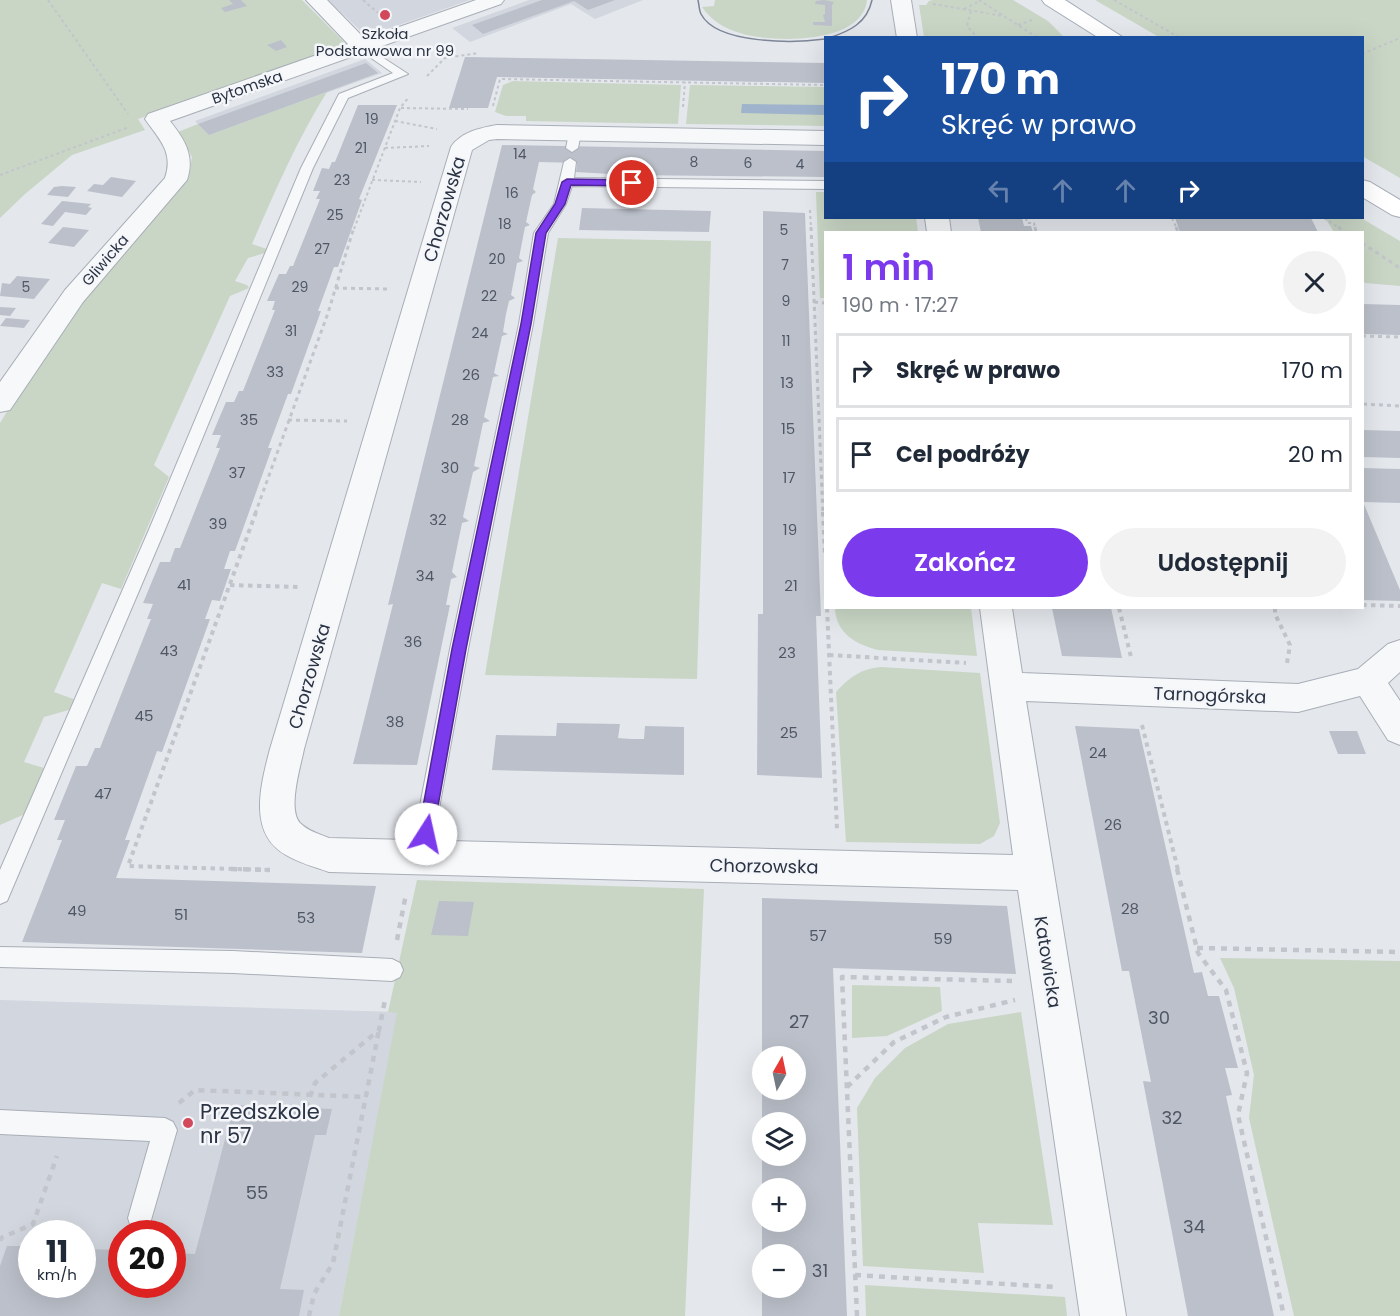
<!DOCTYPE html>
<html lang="pl">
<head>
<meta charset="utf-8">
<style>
  :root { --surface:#fff; --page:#f2f2f3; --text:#1f2937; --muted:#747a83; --line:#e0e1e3; --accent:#7c3aed }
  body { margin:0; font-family:Poppins,sans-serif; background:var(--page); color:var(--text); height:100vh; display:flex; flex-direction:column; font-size:22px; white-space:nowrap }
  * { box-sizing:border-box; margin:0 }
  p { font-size:20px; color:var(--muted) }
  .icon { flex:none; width:33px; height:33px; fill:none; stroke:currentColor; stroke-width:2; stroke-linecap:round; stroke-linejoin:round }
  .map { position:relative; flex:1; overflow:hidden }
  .drawer { position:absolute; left:824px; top:231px; width:540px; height:378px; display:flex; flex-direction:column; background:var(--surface); border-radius:0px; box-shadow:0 6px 24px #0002 }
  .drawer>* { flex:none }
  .banner { position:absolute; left:824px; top:36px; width:540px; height:183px; border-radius:0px; box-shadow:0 6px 24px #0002; background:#1a4fa0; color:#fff; overflow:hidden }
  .needle { width:39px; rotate:9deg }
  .buttons { position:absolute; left:752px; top:1046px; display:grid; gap:12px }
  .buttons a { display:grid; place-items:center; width:54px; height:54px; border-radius:50%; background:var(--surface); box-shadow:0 6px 24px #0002; font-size:30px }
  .speed { position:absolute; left:18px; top:1220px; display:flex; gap:12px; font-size:30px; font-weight:700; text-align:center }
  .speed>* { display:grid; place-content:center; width:78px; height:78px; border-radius:50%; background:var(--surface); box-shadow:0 6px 24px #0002; line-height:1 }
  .speed small { font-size:15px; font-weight:400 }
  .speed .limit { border:9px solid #d22; background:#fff; color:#111 }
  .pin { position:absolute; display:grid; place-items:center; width:51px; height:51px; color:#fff; margin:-26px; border:3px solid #fff; border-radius:50%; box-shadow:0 2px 6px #0007 }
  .me { position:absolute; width:66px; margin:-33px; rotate:10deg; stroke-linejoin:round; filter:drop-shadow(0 0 4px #0008) }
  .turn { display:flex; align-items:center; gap:21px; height:126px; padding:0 18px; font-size:27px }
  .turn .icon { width:78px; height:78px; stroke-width:2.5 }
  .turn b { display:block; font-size:42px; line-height:51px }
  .lanes { display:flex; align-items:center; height:57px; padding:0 18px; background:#0003; justify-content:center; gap:30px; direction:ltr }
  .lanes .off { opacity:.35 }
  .round { display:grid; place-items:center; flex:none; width:63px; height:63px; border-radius:32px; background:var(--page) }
  .head { display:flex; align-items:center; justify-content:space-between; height:102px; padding:0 18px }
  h1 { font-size:36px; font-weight:600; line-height:45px; color:var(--accent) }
  .action { display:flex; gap:12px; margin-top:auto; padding:12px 18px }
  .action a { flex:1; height:69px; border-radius:36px; background:var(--accent); color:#fff; font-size:24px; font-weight:600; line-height:69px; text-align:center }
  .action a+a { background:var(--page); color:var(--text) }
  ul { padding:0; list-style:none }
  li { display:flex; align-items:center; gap:18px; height:75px; margin:0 12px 9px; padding:0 6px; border:3px solid var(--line); border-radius:0px }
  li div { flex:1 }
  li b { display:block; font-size:22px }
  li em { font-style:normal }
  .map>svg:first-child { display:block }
</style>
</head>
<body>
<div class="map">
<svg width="1400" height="1316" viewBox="0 0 1400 1316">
  <rect width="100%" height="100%" fill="#e4e7ec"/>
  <path fill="#d2d6de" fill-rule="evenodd" d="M328,0H470L379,32L363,33Z
    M529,0H643L595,19L571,4L470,42L452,28Z
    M365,59L382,73L209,135L195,121Z
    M0,1000L398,1012L339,1316H0ZM32,1233H82V1284H32ZM122,1233H172V1284H122Z"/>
  <path fill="#c9d6c5" d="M0,0H302L347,45L138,119L145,130L72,155L25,194L0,218Z
    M715,0H867C863,45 770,43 740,33C725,29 711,20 702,7L714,6Z
    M933,0H1013L1048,21L1064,37H924L919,5H926L929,1Z
    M1095,0H1400V178L1362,156V38L1159,37Z
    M513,81L681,85L678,124L526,121V116H506L495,112L503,85Z
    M690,85L825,87V126L686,124Z
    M327,92C297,140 275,191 252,244L267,249L265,253L248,258L235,281L247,285L249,288L230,296L154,465L169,477L121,589L102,583L54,692L76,700L72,709L44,717L24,762L44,768L25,814L0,825V423L45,350L75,307L178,192L188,178L192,157L178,132L198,124L209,135Z
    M816,192H825V218H916L918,232H825V298H820Z
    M1325,218H1361L1400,241V286L1365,283L1362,279V232H1334Z
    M558,238L711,241L697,679L485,675Z
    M835,608H971L977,656L878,650C855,644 836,633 835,608Z
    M881,667L980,673L1000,823L994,836L980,844L846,842L836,692C850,677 860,669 881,667Z
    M417,880L704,889L685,1316H339L397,1013L388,1012Z
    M1220,958L1400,961V1316H1294L1249,1118L1254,1075L1234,988Z
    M852,985L940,987L942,1011L887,1036L852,1038Z
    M1021,1012L1053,1225L978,1223L984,1273L863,1266L857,1108L875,1078L905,1048L948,1024Z
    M865,1285L1065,1297L1067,1316H866Z"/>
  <path fill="#9fb4cc" d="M742,104L825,105V115L741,113Z"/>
  <path fill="#bbc0ca" d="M229,0H241L247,6L225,12L221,8L233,4Z
    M542,0H615L588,10L574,1L483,34L472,25Z
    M824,0L834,2L832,5V26L813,25V22H825L823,15L825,14V5L815,4L816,1Z
    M281,40L287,47L276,51L267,45Z
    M465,57L825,63V83L497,77L488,108H449Z
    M366,63L378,73L209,135L198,124Z
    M358,105H397L359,199L362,200L338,267H334L318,311H321L291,394H288L268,448H272L235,551H230L224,569H231L220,601L212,600L205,619H210L162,752L157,751L125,840H130L116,878L376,886L362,953L22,942L62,840H57L65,820H54L76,766H87L95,748H100L151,619H147L153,604L143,603L160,562H170L175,548H180L220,448H216L221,435H212L226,402H234L239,391H243L275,310H272L275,301H267L279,274H286L290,266H293L320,199H316L320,191H313L322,168L329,169L332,162H335Z
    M502,145L825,151V177L627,175L576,172L577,163L539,162L533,189L536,192L532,195L526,222L530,225L525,227L519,258L523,261L517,263L511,295L515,298L509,301L506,314L503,332L508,334L502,336L494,373L499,376L493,377L484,417L490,421L483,423L474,466L480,468L473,472L463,517L469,521L462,523L452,572L457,577L451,579L446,605H450L417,765L353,764L393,604L388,605Z
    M111,177L136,181L122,197L87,191L94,184L103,185Z
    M62,186L76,187L68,197L47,195L54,187Z
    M62,201L91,204L88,207L92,208L86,215L65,212L53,226L41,224Z
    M582,208L711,211L709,232L579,230Z
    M763,211L805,213L821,616H816L822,778L757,775L758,614H763Z
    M978,218H1022L1024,226H1031L1033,232H981Z
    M1175,218H1311L1318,232H1180Z
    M63,227L89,230L74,247L48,243Z
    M17,276L50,279L34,299L0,296L2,283L10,284Z
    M1362,304L1400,305V335L1362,334Z
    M0,307L16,308L10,316L0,315Z
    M6,318L30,320L24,328L0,326Z
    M1362,430L1400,431V458L1362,457Z
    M1362,468L1400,469V503L1363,502L1400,590V601L1362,600Z
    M1052,608H1111L1122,658L1062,656Z
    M557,723L620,724L618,738L631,739H644L645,726L684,727V775L492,770L496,735L556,736Z
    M1075,726L1139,729L1194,973L1202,972L1208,996H1219L1238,1068H1225L1232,1095L1226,1096L1274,1316H1188L1143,1081L1151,1082L1129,971H1122Z
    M1329,731H1357L1366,754H1338Z
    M762,898L1007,906L1016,974L833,968L847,1316H762V1287H795V1254H762V1221H795V1188H762V1155H795V1122H762V1089H795V1056H762Z
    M439,901L474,902L468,936L431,935Z
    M234,1105L332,1109L326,1135H315L280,1289L304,1290L299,1316H0V1266L7,1246H32V1284H82V1249L122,1250V1284H172V1253L195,1254Z"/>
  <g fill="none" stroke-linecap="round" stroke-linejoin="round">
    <g stroke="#a9aeb7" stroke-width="2">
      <path id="service" d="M362,44L408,74L348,98L313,168L164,532L10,894L7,901L0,904V870L148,532L301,168L339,94L393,73L358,49L357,47Z
        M575,129L581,133L578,148L572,152L566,148L569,133Z
        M570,158L576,162L574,178L825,181V189L572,186L566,204L548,233L533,324L468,649L430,858L427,865L420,867L413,865L410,858L450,649L519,324L534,233L554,204L564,162Z
        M0,947L233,951L392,959L400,963L403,970L400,977L392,981L233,973L0,967Z
        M0,1110L165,1118L173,1122L177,1130L149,1227L140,1230L131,1227L128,1218L150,1141L0,1134Z"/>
    </g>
    <g stroke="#a9aeb7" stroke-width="2">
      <path id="minor" d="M306,0H327L365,39L476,0H504L501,4L170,121C185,140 195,156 187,180L83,302L10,410L0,412V382L65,290L165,178C174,152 159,139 145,119L148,114L348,44Z
        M891,0H911L917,38H897Z
        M497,125L825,131V145L497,139L489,140L472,150L304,749C301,765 287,809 300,823C308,831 319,834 329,838L1013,855L980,608H1012L1022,673L1298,684L1358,669L1388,644L1400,640V672L1388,683L1400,701V745L1388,740L1360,696L1298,712L1026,701L1126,1316H1080L1018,890L329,872C315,867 299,863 286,855C247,833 261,784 270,749L451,147C461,132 480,128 497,125Z
        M925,218H949L951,232H927Z"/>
    </g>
    <g stroke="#a3abb8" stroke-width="2">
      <path id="primary" d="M1042,0H1065L1124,38H1099L1045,4Z
        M1362,180L1370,182L1400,200V217L1392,215L1362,197Z"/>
    </g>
    <path stroke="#c2c5cb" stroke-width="2" stroke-dasharray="3 3" stroke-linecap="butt" d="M48,0L128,114
      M363,0L378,13
      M979,0L1038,38
      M1114,0L1180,38
      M933,4L1003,16
      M964,9L980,1
      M971,11L967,26L978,38
      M1018,25L1032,20
      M1362,54L1400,38
      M427,76L445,58L479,53
      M493,106L500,79L825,85
      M683,107L685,82
      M401,108L468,109
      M395,121L437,129
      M385,148L429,146
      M0,175L129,127
      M372,180L421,182
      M810,210L811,229
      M1026,218L1027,223H1034L1035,229
      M1172,218L1177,229
      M1324,218L1341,229
      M354,229L400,108L409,97"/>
    <path stroke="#c2c5cb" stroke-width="3" stroke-dasharray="4 4" stroke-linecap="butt" d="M811,227L823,514
      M1035,227L1036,232
      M1176,227L1178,232
      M1338,227L1346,232
      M1362,243L1400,268
      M335,288L388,289
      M814,302L825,303
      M1362,336L1400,337
      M1363,404L1400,406
      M288,420L347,421
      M255,514L328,313L354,227"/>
    <path stroke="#c2c5cb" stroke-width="4" stroke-dasharray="4.5 4.5" stroke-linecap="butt" d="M256,512L128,866L270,870
      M823,512L825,556
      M230,585L299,587
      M1362,605L1400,606
      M827,608L837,829
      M1119,608L1131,657
      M1275,608V614L1290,645L1287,663
      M829,655L966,663
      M1142,725L1178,870"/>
    <path stroke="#c2c5cb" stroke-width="4.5" stroke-dasharray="6 6" stroke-linecap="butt" d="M231,869L270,870
      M1177,869L1198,953L1226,990L1247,1073L1238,1115L1284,1316
      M397,940L406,894
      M1197,948L1400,952
      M847,1087L894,1042L946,1017L1015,1000
      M179,1103L195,1090L366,1097
      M306,1108L315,1083L379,1030L385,1000
      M0,1241L1,1238L33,1224L57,1156
      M855,1275L1055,1287
      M309,1316L314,1294L333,1263L379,1030
      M857,1316L842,977L1012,981"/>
    <use href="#service" fill="#f7f8fa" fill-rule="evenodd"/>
    <use href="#minor" fill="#f7f8fa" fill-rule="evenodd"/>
    <use href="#primary" fill="#fff" fill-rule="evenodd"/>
    <path stroke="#7d8696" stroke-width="1.5" d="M698,0C699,4 699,10 701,14C717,45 796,43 825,39
      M829,38C850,31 867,23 872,0"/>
  </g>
  <path fill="#7c3aed" stroke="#51269a" stroke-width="1.5" d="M567,179L632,180L637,183L632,186L571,185L565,204L546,233L531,324L466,649L433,834L431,839L426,841L420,839L418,834L452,649L521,324L536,233L555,204L562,182Z"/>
  <g fill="#d1495b" stroke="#f4f6f9" stroke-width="2">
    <circle cx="385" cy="15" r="6"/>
    <circle cx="188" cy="1123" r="6"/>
  </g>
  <g text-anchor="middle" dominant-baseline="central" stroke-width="5" stroke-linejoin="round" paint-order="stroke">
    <g font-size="14" fill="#4f5766">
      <text x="372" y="119">19</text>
      <text x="361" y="148">21</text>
      <text x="520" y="154">14</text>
      <text x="694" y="162">8</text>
      <text x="748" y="163">6</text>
      <text x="800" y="164">4</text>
      <text x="342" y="180">23</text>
      <text x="512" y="193">16</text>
      <text x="335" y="215">25</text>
      <text x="505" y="224">18</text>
      <text x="784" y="230">5</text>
      <text x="322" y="249">27</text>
      <text x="497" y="259">20</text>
      <text x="785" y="265">7</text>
      <text x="26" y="287">5</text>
      <text x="300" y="287">29</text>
      <text x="489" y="296">22</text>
      <text x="786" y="301">9</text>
      <text x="291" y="331">31</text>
      <text x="480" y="333">24</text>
      <text x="786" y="341">11</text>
    </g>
    <g font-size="15" fill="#2b3445" stroke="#f4f6f9">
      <text x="385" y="33">Szkoła<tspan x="385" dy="17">Podstawowa nr 99</tspan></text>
    </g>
    <g font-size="15" fill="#2b3445" stroke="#f4f6f9">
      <text transform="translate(247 87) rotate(-19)">Bytomska</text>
      <text transform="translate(105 260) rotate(-49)">Gliwicka</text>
    </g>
    <g font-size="15" fill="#4f5766">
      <text x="275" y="371">33</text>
      <text x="471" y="374">26</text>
      <text x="787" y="382">13</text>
      <text x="249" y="419">35</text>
      <text x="460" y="419">28</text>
      <text x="788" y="428">15</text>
      <text x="450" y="467">30</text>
      <text x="237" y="472">37</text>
      <text x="789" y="477">17</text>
      <text x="438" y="519">32</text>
      <text x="218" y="523">39</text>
      <text x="790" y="529">19</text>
      <text x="425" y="575">34</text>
      <text x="184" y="584">41</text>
      <text x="791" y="585">21</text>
      <text x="413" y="641">36</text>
      <text x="169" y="650">43</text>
      <text x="787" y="652">23</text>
      <text x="144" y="715">45</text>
      <text x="395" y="721">38</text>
      <text x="789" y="732">25</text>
      <text x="1098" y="752">24</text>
      <text x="103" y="793">47</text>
      <text x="1113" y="824">26</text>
      <text x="1130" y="908">28</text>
      <text x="77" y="910">49</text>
      <text x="181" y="914">51</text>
      <text x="306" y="917">53</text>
      <text x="818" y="935">57</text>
      <text x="943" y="938">59</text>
    </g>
    <g font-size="18" fill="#2b3445" stroke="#f4f6f9">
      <text transform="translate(444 209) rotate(-74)">Chorzowska</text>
      <text transform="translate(309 676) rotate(-74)">Chorzowska</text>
      <text transform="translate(1210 695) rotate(2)">Tarnogórska</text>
      <text transform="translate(764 866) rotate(1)">Chorzowska</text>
      <text transform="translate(1048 962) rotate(81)">Katowicka</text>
    </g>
    <g font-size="18" fill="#4f5766">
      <text x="1159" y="1017">30</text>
      <text x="799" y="1021">27</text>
      <text x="1172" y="1117">32</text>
      <text x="257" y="1192">55</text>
      <text x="1194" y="1226">34</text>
      <text x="820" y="1270">31</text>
    </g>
    <g font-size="21" fill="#2b3445" stroke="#f4f6f9" text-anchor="start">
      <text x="200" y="1111">Przedszkole<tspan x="200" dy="24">nr 57</tspan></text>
    </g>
  </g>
</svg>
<div class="buttons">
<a><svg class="needle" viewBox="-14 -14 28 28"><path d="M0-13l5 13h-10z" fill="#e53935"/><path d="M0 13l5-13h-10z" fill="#747a83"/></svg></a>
<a><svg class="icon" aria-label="layers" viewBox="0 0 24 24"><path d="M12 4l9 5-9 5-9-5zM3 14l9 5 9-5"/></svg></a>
<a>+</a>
<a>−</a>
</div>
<div class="speed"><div>11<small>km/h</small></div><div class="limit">20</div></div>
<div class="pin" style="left:632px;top:183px;background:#d93025"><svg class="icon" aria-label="arrive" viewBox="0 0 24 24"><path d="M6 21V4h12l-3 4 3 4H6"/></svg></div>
<svg class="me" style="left:426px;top:834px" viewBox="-20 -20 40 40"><circle r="19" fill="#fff"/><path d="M0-13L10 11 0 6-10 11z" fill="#7c3aed"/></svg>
<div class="banner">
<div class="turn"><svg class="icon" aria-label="right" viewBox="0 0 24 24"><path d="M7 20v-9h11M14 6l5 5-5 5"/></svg><div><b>170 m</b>Skręć w prawo</div></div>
<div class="lanes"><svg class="icon off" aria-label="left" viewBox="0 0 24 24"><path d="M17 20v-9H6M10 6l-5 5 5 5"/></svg><svg class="icon off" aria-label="ahead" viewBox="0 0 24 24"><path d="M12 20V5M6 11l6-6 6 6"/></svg><svg class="icon off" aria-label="ahead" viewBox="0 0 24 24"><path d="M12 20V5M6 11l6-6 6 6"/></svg><svg class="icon" aria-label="right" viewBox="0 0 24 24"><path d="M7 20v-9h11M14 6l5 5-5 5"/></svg></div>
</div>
<section class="drawer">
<div class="head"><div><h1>1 min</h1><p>190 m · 17:27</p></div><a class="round"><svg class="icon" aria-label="close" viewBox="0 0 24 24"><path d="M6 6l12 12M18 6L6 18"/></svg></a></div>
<ul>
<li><svg class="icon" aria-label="right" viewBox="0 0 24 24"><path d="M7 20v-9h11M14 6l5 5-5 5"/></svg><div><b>Skręć w prawo</b></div><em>170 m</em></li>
<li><svg class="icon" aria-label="arrive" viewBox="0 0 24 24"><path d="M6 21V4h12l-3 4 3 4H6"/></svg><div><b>Cel podróży</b></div><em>20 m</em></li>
</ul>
<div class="action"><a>Zakończ</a><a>Udostępnij</a></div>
</section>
</div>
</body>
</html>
